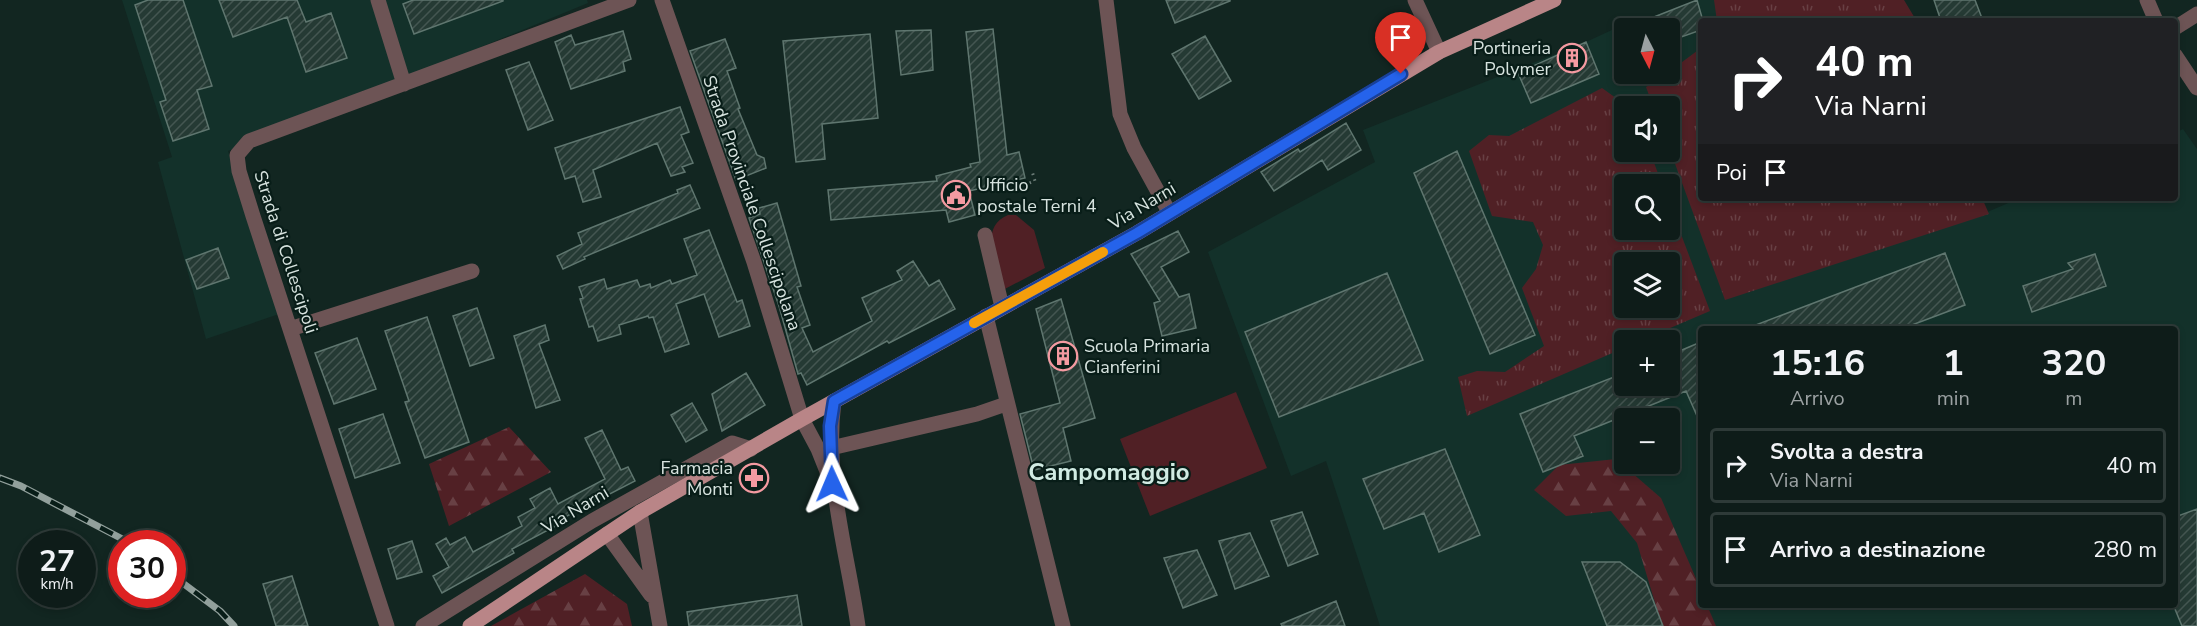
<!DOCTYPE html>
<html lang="it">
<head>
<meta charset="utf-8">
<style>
  :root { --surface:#0e1c19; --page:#172522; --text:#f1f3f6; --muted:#9ba1a2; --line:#2e3a38 }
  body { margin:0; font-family:"Nunito Sans",sans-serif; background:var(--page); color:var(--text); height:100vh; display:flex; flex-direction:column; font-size:22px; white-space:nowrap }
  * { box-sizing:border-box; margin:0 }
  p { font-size:20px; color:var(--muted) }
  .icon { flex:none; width:33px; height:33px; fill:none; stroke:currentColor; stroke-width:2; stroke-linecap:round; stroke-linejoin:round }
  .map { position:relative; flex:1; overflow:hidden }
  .sheet { position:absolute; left:1698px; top:326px; width:480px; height:282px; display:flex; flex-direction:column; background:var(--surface); border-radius:6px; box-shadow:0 3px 9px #0003,0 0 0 2px var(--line) }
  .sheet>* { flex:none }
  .top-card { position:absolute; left:1698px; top:18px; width:480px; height:183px; border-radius:6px; box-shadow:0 3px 9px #0003,0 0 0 2px var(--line); background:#202124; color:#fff; overflow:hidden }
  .needle { width:39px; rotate:174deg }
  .buttons { position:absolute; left:1614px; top:18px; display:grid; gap:12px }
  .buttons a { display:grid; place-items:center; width:66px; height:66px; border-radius:6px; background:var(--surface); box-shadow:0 3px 9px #0003,0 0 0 2px var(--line); font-size:30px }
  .speed { position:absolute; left:18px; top:530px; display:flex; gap:12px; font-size:30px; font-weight:700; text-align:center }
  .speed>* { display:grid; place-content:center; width:78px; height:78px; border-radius:50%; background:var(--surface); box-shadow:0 3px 9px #0003,0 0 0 2px var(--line); line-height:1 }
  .speed small { font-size:15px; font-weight:400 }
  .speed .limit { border:9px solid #d22; background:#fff; color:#111 }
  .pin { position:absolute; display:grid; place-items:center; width:51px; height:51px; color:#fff; margin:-62px -26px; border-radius:50% 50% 50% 0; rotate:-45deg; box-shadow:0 0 6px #0007 }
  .pin .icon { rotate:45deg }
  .me { position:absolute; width:66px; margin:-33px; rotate:359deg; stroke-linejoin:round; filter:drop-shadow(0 0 4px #0008) }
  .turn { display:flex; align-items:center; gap:21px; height:126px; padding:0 18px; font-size:27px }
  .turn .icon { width:78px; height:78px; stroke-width:2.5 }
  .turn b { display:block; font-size:42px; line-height:51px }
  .then { display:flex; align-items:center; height:57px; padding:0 18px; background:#0003; gap:12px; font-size:22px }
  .eta { display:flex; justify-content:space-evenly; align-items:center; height:102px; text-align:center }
  .eta b { font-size:36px; font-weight:700; line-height:42px }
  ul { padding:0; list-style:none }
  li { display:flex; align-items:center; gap:18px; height:75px; margin:0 12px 9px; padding:0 6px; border:3px solid var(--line); border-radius:6px }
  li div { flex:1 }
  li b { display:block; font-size:22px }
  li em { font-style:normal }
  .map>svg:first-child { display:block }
</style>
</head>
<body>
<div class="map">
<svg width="2197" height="626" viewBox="0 0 2197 626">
  <defs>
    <pattern id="forest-firs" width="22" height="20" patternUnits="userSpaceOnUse" patternTransform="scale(1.5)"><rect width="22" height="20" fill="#502025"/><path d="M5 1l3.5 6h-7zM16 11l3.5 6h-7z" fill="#684044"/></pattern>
    <pattern id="park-tufts" width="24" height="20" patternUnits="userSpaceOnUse" patternTransform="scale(1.5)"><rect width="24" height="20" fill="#502025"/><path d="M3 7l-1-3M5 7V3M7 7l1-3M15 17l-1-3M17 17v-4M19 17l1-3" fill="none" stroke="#684044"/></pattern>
    <pattern id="building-hatch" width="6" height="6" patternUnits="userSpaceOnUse" patternTransform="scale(1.5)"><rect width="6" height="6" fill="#253a34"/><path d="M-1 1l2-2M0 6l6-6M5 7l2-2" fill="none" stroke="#445651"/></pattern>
  </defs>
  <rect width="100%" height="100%" fill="#122621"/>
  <path fill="#13312a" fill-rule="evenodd" d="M122,0H587L588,3L228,151L279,314L206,339L158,162L172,157Z
    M1697,0H1890L1899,21H1701V198L1978,216L2020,198H2175V133L2183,129L2197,149V626H1380L1326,461L1291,476L1208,252L1375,162L1363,130L1586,42L1627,23L1631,25ZM1624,28H1670V74H1624ZM1624,106H1670V152H1624ZM1624,184H1670V230H1624ZM1624,262H1670V308H1624ZM1701,328H2175V604H1701ZM1624,340H1670V386H1624ZM1624,418H1670V464H1624Z"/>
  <path fill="#502025" d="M1008,215H1016L1034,230L1045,268L1001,291C996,266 978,227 1008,215Z
    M1236,392L1267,468L1150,516L1120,439Z"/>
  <path fill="url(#forest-firs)" d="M509,427L551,472L449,526L429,464Z
    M1616,459L1661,498L1701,590V604L1707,605L1716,626H1662L1637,543L1611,511L1566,516L1534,490L1559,465Z
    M585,574L627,604L632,626H491Z"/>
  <path fill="url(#park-tufts)" fill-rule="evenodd" d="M1714,0H1904L1916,20L1717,21Z
    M1701,48V198H1982L1989,214L1725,300L1670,150V106H1653L1646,87L1670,74V71Z
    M1602,88L1627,106H1624V152H1650L1662,184H1624V230H1670V205L1710,311L1642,340H1624V348L1467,416L1458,377L1477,371L1505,372L1544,346L1522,288L1536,269L1543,245L1533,222L1492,216L1469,151L1489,135L1509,136ZM1624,262H1670V308H1624Z"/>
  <path fill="url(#building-hatch)" stroke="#5f766f" stroke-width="1.5" d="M148,0H183L212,86L197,90L209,129L173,141L160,102L166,100L135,5Z
    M219,0H297L306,22L331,13L347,58L306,72L287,17L233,37Z
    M413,0H503V1L414,34L403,4Z
    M1166,0H1230V1L1175,23Z
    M1697,0L1703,21L1701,30L1670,41V28H1626Z
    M1934,0H1975L1983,21H1941Z
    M993,29L1007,155L1019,152L1025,178L969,191L975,215L949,222L946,210L831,220L828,190L937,181L936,176L971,167L970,164L980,162L966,32Z
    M931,30L933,70L901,75L896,31Z
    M623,31L631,59L623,62L625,71L571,89L555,42L571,35L575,45Z
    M870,34L878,118L822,124L825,159L796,162L783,41Z
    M1205,36L1231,81L1199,99L1172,54Z
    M725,39L736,68L727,71L740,108L738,109L757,155L764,158L766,168L736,180L690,51Z
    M1586,42L1599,74L1531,103L1518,73Z
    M529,62L553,120L528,130L506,70Z
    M680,107L689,132L681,135L693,163L682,167L685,172L671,176L657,143L593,170L601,197L583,202L575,176L565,179L555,148Z
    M1346,123L1361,150L1328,170L1322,160L1274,191L1261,172L1298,149L1300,152Z
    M1457,151L1535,335L1490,354L1414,173Z
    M690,185L700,208L584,257L585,259L563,269L557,256L582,244L578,233L678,193L677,190Z
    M777,203L801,286L797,287L810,325L802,328L813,352L872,321L862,298L902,280L897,271L913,261L929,286L939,280L955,309L889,343L887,341L807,385L801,373L798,374L779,306L749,218L760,214L759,208Z
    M709,230L737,302L742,300L750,326L719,337L704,294L676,304L689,344L665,352L653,317L649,318L648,316L619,325L621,334L598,341L593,326L589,327L580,299L583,298L579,287L604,279L607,289L637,280L640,287L650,284L651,288L670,280L672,284L697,275L684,239Z
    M1178,231L1189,252L1161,267L1179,297L1189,294L1196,328L1162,336L1154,303L1160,301L1131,254Z
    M218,248L229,278L197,289L186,260Z
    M1945,253L1965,305L1904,328H1748Z
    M2095,254L2106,286L2032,312L2023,286L2073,269L2068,263Z
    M1387,273L1423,360L1279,417L1245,332Z
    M1061,299L1095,418L1063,428L1071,461L1034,470L1020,414L1060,403L1036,309Z
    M477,308L494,358L470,366L453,316Z
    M427,317L469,442L425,458L405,402L409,401L385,331Z
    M545,325L549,340L539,344L560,400L536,408L514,336Z
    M357,338L376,389L334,404L315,353Z
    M1701,342V425L1686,391L1574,436L1583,456L1543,472L1520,414L1624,373V386H1670V355Z
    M746,373L765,405L722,431L712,394Z
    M692,403L707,430L686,442L671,415Z
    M383,414L400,463L355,478L339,429Z
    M602,430L621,470L628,467L635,481L565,517L567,520L512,549L514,553L442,593L433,576L449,567L436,544L446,538L450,545L465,537L473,552L522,526L518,517L535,508L530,499L550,488L558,504L605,479L585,438Z
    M1445,449L1480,535L1439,552L1424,513L1384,529L1363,479Z
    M2197,509V626H2182L2175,609V517Z
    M1302,512L1318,554L1288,566L1271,521Z
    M1250,533L1269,576L1235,589L1219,541Z
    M412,541L422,572L397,579L388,549Z
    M1197,550L1217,595L1183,608L1164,558Z
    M1582,562H1620L1646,582L1663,626H1607Z
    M292,576L308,626H276L263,584Z
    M797,595L802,626H689L687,612Z
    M1336,601L1345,626H1282L1281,624Z"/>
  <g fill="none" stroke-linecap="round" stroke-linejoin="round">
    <path stroke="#6c7c78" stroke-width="3" stroke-dasharray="1.5 4.5" stroke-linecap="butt" d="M1024,185L1035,181L1032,171"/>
    <path stroke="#6d5455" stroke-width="15" d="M378,0L404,84
      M662,0L754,262L802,419L818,449L832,484
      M1106,0L1120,114L1134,148L1169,212
      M1415,0L1439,52
      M2147,0L2156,21
      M2175,28L2197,14
      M2175,55L2197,88
      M985,235L1002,307
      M986,316L1063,626
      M290,329L472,271
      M834,401C824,479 847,550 858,626
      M831,448L977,414L1006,404
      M640,512L660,626
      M607,534L651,595
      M387,626L253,216L239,171L237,155L249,141L629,0
      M423,626L592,521L732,443L751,449"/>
    <path stroke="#b98587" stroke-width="15" d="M470,626L640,512L802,419L1137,233L1439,52L1554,0"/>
    <g stroke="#92a09c" stroke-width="7">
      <path id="rail" d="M0,478L21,486L130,543
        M172,575L220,611L234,626"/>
    </g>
    <use href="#rail" stroke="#081d18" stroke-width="4.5" stroke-dasharray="14" stroke-linecap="butt"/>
  </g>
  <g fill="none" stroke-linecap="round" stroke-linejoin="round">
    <g stroke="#184099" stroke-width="15">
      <path id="route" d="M832,484L830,426L834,401L1137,233L1401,74"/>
    </g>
    <use href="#route" stroke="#2563eb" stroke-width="10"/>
    <path stroke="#f59e0b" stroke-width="10" d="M974,323L1103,252"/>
  </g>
  <defs>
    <g id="building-ring" transform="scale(1.5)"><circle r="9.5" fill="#081d18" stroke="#f49aa1" stroke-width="1.5"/><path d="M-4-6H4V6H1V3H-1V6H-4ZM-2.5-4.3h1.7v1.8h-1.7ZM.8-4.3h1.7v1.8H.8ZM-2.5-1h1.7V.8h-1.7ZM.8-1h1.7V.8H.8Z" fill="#f49aa1"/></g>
    <g id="civic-ring" transform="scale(1.5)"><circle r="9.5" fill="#081d18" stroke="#f49aa1" stroke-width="1.5"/><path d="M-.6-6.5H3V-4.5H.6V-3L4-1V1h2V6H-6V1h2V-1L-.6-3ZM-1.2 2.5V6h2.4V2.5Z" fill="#f49aa1"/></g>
    <g id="pharmacy-ring" transform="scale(1.5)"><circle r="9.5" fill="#081d18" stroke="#f49aa1" stroke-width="1.5"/><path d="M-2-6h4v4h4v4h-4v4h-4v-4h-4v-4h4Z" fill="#f49aa1"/></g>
  </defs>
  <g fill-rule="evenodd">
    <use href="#building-ring" x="1572" y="58"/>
    <use href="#civic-ring" x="956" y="195"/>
    <use href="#building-ring" x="1063" y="356"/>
    <use href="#pharmacy-ring" x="754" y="478"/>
  </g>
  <g text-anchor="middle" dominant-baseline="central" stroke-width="4.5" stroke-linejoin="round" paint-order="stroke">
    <g font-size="18" fill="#d7e3df" stroke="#081d18" text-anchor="end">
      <text x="1551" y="48">Portineria<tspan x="1551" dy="21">Polymer</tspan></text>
      <text x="977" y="185" text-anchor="start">Ufficio<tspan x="977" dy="21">postale Terni 4</tspan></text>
      <text x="1084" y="346" text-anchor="start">Scuola Primaria<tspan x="1084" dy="21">Cianferini</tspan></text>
      <text x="733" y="468">Farmacia<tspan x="733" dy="21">Monti</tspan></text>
    </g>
    <g font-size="18" fill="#d7e3df" stroke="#081d18">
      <text transform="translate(752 203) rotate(71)">Strada Provinciale Collescipolana</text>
      <text transform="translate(1142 206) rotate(-31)">Via Narni</text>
      <text transform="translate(286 252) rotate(72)">Strada di Collescipoli</text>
      <text transform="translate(575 510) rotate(-31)">Via Narni</text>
    </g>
    <g font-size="24" font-weight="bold" fill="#d1ebe3" stroke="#081d18">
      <text x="1109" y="472">Campomaggio</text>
    </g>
  </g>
</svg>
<div class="buttons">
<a><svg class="needle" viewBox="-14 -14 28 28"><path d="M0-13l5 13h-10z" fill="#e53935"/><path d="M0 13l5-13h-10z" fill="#9ba1a2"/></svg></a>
<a><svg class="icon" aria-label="sound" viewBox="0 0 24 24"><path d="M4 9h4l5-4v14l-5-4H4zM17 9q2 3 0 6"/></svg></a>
<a><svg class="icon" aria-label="search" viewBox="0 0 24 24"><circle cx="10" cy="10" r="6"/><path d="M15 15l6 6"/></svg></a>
<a><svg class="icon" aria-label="layers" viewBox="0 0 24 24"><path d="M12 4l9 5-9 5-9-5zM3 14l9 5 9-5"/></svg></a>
<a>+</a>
<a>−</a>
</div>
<div class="speed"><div>27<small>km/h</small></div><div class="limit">30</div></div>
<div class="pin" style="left:1401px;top:74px;background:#d93025"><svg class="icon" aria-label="arrive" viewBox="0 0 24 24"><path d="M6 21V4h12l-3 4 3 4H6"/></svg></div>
<svg class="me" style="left:832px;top:484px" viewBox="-20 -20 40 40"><path d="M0-17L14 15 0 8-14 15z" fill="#2563eb" stroke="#fff" stroke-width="4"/></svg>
<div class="top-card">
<div class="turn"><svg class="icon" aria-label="right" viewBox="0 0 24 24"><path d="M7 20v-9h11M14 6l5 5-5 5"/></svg><div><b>40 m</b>Via Narni</div></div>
<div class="then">Poi<svg class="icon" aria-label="arrive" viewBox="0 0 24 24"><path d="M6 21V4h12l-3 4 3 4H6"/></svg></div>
</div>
<section class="sheet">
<div class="eta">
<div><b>15:16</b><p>Arrivo</p></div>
<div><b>1</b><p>min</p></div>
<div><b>320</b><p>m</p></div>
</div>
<ul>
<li><svg class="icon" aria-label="right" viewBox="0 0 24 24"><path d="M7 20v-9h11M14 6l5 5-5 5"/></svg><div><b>Svolta a destra</b><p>Via Narni</p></div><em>40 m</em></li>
<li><svg class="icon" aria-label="arrive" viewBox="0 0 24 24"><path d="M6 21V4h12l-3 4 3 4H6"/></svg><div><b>Arrivo a destinazione</b></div><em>280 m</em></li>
</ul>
</section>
</div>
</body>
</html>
